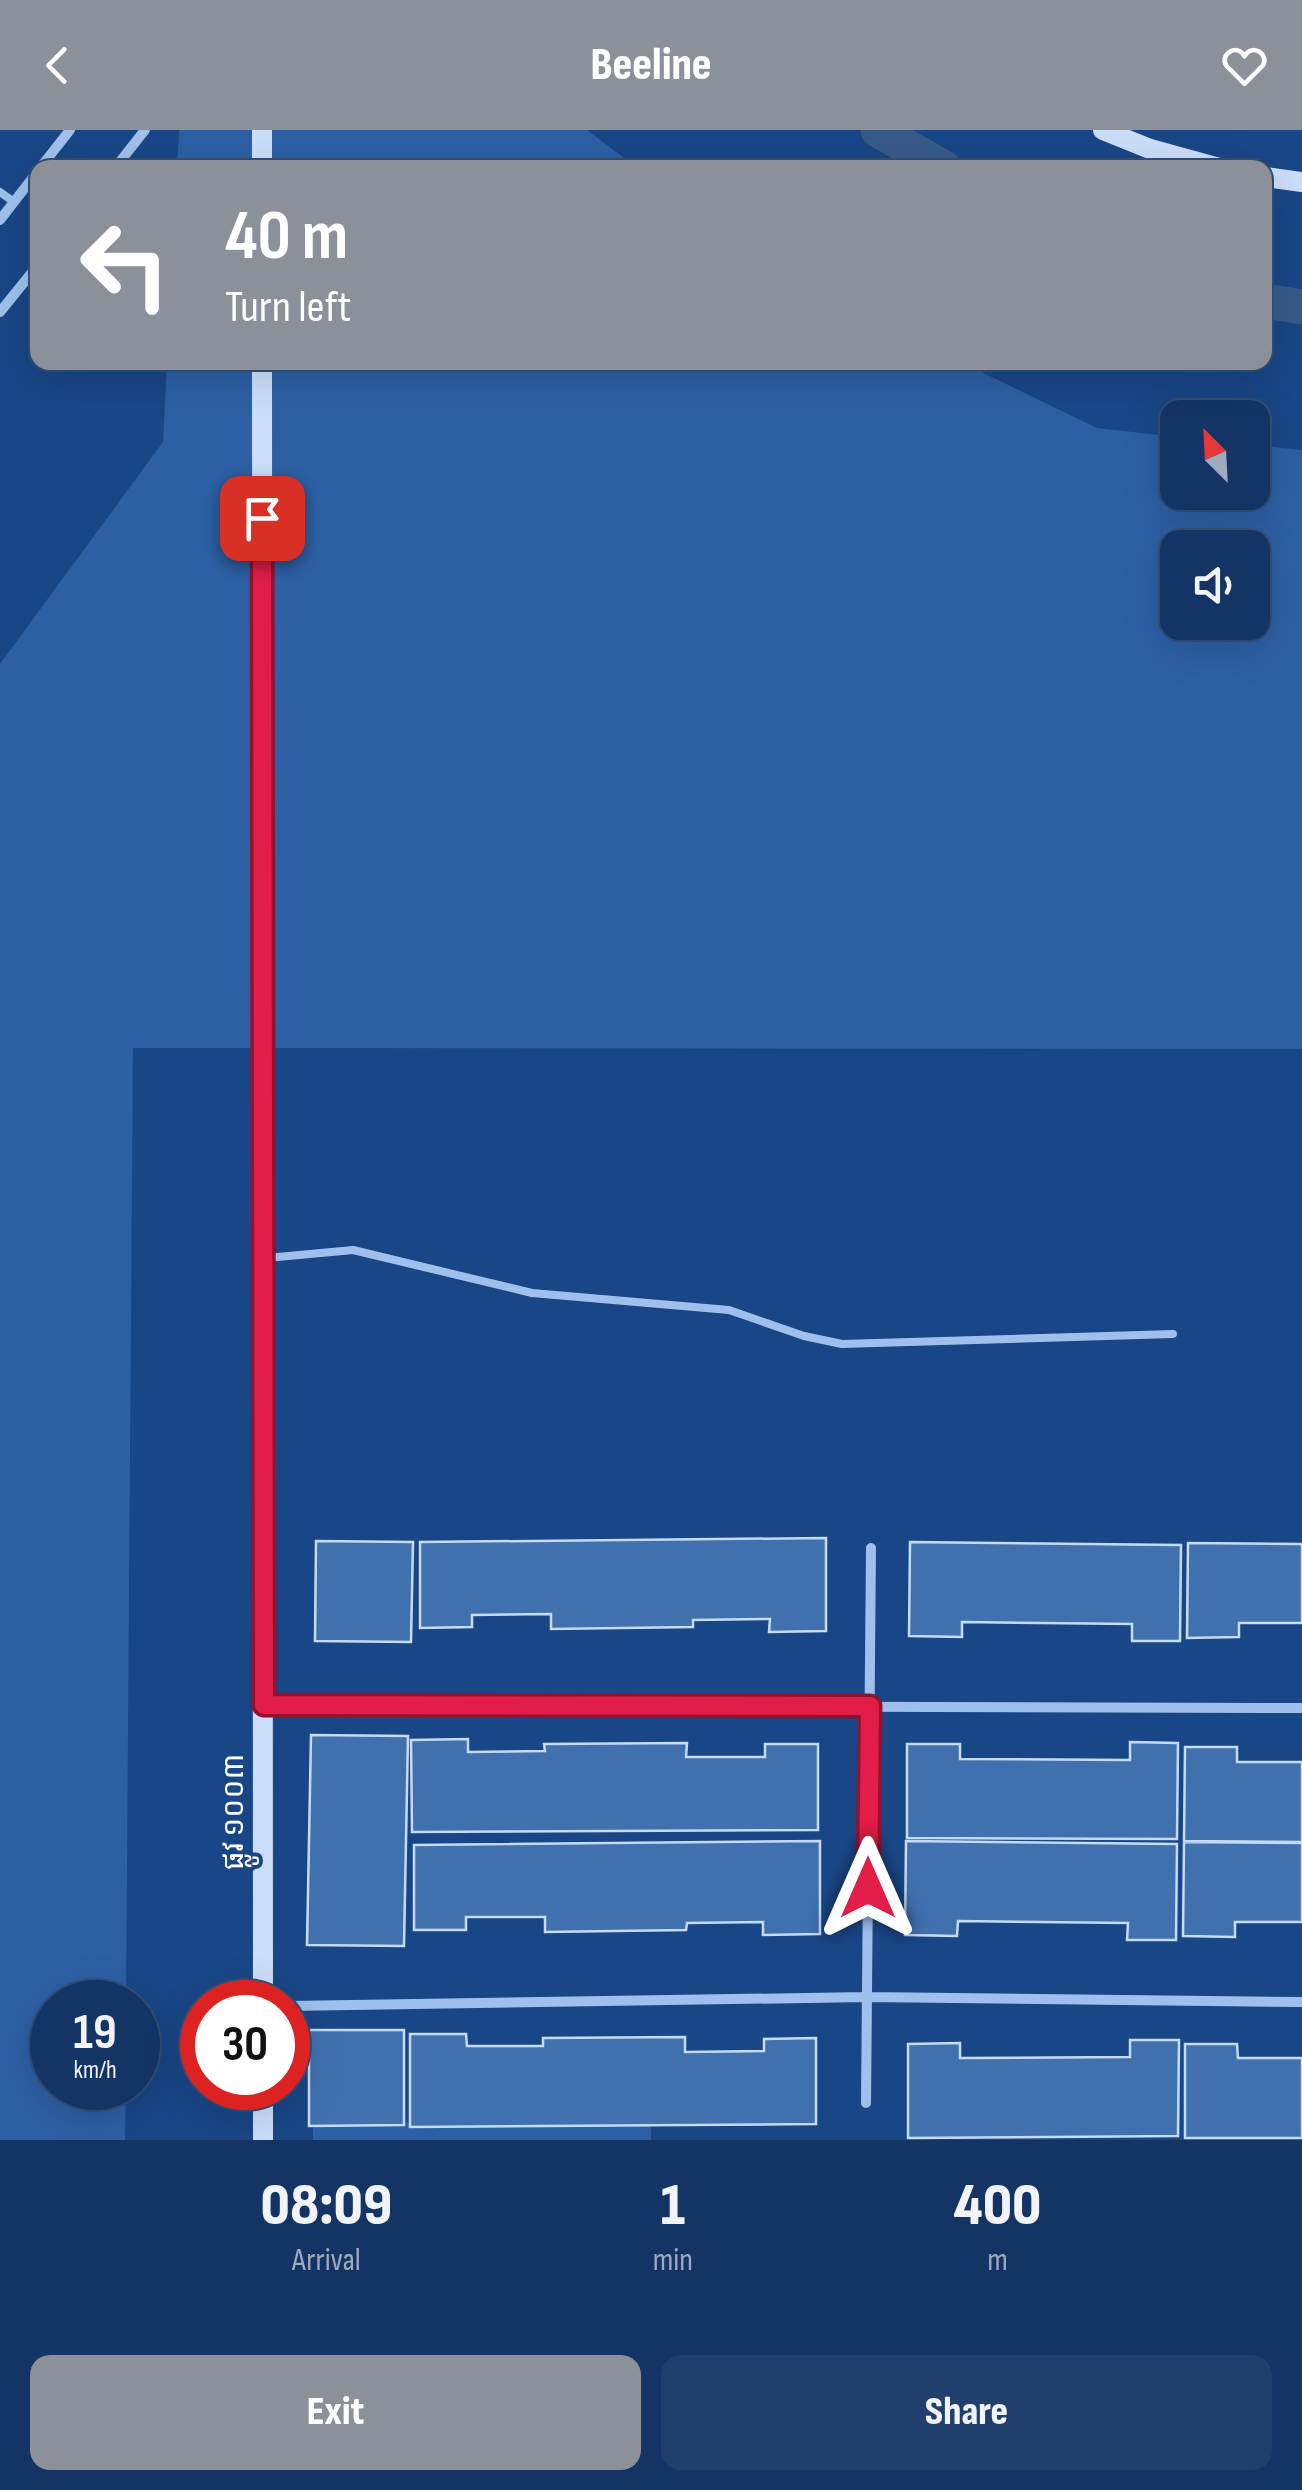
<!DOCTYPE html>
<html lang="en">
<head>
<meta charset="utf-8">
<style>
  :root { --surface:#133464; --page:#203f6d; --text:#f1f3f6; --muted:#9daabf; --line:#324f78; --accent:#8c9099 }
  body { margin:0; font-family:"Sofia Sans Condensed","Noto Sans Khmer",sans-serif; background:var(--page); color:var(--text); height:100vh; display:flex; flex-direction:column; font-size:38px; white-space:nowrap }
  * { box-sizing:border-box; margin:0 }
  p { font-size:32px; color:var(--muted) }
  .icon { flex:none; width:55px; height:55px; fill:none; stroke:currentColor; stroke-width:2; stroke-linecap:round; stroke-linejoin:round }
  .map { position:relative; height:2010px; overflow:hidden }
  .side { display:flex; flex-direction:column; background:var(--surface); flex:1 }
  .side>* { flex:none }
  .hud { position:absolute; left:30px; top:30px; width:1242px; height:210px; border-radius:20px; box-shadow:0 10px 40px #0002,0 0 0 2px var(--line); background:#8c9099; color:#fff; overflow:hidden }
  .needle { width:65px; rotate:336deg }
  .controls { position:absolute; left:1160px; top:270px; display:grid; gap:20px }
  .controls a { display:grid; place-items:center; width:110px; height:110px; border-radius:20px; background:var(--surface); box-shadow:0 10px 40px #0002,0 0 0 2px var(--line); font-size:50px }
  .speed { position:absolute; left:30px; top:1850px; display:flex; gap:20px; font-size:50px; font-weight:700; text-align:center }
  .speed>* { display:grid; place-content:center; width:130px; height:130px; border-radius:50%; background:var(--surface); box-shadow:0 10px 40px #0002,0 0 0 2px var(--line); line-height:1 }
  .speed small { font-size:25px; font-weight:400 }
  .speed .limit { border:15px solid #d22; background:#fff; color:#111 }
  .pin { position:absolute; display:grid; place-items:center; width:85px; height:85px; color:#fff; margin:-42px; border-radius:20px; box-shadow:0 5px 15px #0006 }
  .me { position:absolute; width:110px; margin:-55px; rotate:0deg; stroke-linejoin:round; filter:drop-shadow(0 0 8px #0008) }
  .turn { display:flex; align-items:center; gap:35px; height:210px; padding:0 30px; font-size:45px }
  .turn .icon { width:130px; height:130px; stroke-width:2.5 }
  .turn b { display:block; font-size:70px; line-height:85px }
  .eta { display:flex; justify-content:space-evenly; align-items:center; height:170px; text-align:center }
  .eta b { font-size:60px; font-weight:800; line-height:70px }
  .cta { display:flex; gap:20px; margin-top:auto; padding:20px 30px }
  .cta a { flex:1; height:115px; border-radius:20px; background:var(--accent); color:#fff; font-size:40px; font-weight:800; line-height:115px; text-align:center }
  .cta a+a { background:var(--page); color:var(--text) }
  header { display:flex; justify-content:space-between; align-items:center; height:130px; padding:0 30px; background:var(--accent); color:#fff; font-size:45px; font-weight:800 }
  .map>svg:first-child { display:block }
</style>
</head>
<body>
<header><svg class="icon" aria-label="back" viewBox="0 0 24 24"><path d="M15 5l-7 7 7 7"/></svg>Beeline<svg class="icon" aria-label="heart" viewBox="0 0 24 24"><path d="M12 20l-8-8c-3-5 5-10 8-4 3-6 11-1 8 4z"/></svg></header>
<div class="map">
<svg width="1302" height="2010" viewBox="0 0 1302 2010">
  <rect width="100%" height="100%" fill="#194686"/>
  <path fill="#2c5fa4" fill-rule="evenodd" d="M179,0H587L636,37L177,38Z
    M167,233H963L1097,298L1177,307L1178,362H1252L1253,315L1302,320V919L133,918L126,1872H52V1958H126L125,2010H0V534L163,312ZM1178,418H1252V492H1178Z
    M313,1991L651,1993V2010H313Z"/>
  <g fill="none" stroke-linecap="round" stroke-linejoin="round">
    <path stroke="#385a89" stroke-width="35" d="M878,0L944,38
      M1265,171L1302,177"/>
  </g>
  <path fill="#4170af" stroke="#c4dbf9" stroke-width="2.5" d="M826,1408V1501L769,1502L770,1489L693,1490V1497L551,1499V1484L472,1485V1497L420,1498V1412Z
    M316,1411L413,1412L411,1512L315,1511Z
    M910,1412L1181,1415L1180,1511H1132V1494L962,1492V1507L909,1506Z
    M1188,1413L1302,1414V1493H1239V1507L1187,1508Z
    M311,1605L408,1606L404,1816L307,1815Z
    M468,1609V1622L545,1621L544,1614L687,1613L686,1627H765V1614H818V1700L412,1702L411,1610Z
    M1130,1612L1178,1613L1177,1709L907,1708V1614H960V1629L1130,1630Z
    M1185,1617H1237V1632H1302V1712L1184,1711Z
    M820,1711V1804L763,1805V1792L687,1793L686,1800L545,1802V1787H466V1800H414V1715Z
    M906,1711L1177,1714L1176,1810H1127L1128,1793L958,1791L957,1806L905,1805Z
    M1184,1712L1302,1713V1792H1235V1807L1183,1806Z
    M309,1900H404V1995L309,1996Z
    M410,1904H466L467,1916H543V1908L685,1907V1922L764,1921V1909L816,1908V1994L410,1997Z
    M1130,1910H1179L1178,2006L908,2008V1914L960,1913V1928L1130,1927Z
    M1185,1914H1237L1238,1928H1302V2008H1185Z"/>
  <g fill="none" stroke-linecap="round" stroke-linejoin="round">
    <path stroke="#9fc0ec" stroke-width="8" d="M0,62L14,72
      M267,1128L353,1120L532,1163L729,1180L804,1206L842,1214L1173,1204"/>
    <path stroke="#9fc0ec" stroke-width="10" d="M40,38L70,0
      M115,38L145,0
      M0,90L38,41
      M0,182L38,135
      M264,1575L1302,1578
      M288,1876L867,1867L1302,1872
      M866,1973L871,1418"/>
    <path stroke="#cbdef9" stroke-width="20" d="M262,0V38
      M1103,0L1150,19L1219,38
      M1265,47L1302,52
      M262,232L263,1872
      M263,2010V1958"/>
  </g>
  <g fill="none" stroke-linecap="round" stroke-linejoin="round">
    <g stroke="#92132f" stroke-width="25">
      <path id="route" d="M262,388L264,1575L870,1576L868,1758"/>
    </g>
    <use href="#route" stroke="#e11d48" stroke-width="18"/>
  </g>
  <g text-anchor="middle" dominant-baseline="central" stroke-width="8" stroke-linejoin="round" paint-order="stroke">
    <g font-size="30" fill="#fff" stroke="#194686">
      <text transform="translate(234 1682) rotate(-90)">ផ្លូវ ១០០៣</text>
    </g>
  </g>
</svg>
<div class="controls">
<a><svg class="needle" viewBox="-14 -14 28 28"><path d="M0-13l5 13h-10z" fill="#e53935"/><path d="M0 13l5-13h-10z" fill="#9daabf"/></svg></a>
<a><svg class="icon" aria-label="sound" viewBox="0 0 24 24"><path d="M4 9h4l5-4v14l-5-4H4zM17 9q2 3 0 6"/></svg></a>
</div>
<div class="speed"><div>19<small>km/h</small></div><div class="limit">30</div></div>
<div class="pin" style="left:262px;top:388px;background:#d93025"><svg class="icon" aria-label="arrive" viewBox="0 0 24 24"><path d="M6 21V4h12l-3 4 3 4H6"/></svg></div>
<svg class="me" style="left:868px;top:1758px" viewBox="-20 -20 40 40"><path d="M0-17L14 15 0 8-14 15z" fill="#e11d48" stroke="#fff" stroke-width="4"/></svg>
<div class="hud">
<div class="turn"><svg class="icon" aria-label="left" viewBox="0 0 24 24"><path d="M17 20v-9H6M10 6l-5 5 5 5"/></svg><div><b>40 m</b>Turn left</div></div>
</div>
</div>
<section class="side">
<div class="eta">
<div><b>08:09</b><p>Arrival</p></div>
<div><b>1</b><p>min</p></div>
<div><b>400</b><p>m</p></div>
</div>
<div class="cta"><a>Exit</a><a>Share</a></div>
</section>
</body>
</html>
